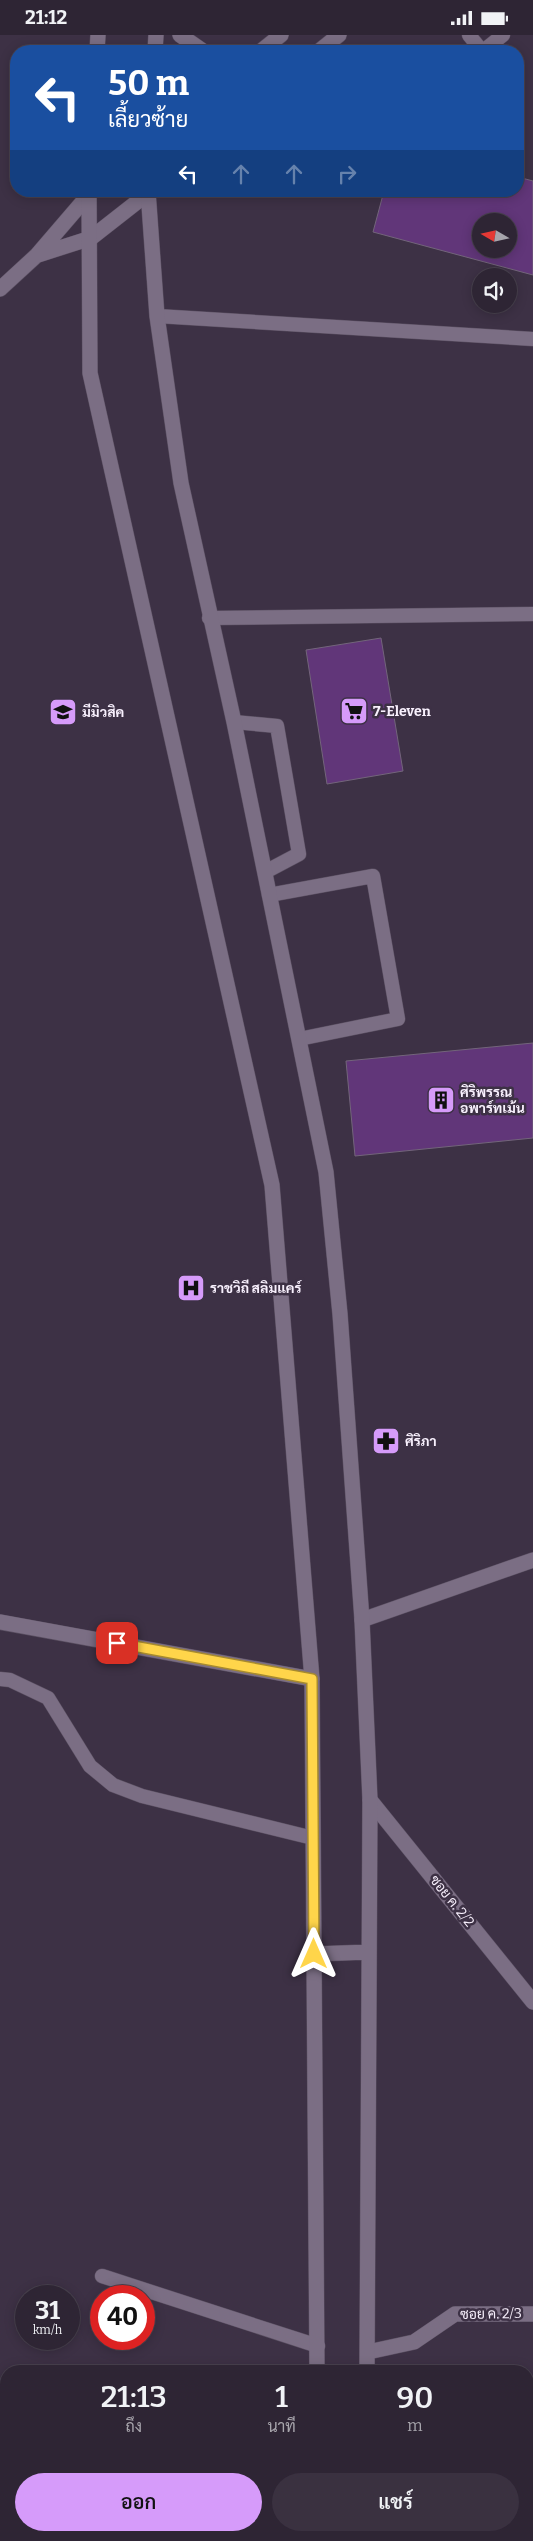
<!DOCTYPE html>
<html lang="th">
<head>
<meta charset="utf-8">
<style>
  :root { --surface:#2e2534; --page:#3a3140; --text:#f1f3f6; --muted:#a7a5ac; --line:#49424f; --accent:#d69bfa }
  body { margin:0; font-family:Bitter,Sarabun,serif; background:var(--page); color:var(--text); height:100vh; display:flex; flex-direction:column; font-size:19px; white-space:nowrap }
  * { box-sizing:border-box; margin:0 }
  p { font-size:16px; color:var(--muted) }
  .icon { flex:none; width:28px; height:28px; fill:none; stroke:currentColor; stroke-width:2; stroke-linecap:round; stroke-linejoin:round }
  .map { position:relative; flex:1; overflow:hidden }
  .drawer { position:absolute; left:0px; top:2330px; width:534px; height:176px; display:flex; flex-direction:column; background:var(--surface); border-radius:20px 20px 0 0; box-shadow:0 2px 12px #0003,0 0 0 1px var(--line) }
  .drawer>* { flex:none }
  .hud { position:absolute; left:10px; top:10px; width:514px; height:152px; border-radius:20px; box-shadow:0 2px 12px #0003,0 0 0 1px var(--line); background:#1a4fa0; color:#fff; overflow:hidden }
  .needle { width:32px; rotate:279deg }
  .tools { position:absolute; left:472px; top:178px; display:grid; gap:10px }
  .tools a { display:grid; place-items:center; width:45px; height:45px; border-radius:50%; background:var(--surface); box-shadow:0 2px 12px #0003,0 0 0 1px var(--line); font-size:25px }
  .speed { position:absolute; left:15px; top:2250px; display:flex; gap:10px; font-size:25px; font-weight:700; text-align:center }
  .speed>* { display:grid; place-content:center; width:65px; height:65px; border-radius:50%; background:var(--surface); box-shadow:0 2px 12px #0003,0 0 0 1px var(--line); line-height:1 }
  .speed small { font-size:12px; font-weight:400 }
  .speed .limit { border:8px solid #d22; background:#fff; color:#111 }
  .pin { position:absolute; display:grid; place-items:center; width:42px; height:42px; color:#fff; margin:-21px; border-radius:10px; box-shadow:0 2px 8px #0006 }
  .me { position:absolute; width:55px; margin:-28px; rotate:0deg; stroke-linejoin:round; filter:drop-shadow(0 0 4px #0008) }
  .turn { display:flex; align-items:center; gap:18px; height:105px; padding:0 15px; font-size:22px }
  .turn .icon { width:65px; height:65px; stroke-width:2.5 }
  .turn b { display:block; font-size:35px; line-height:42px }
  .lanes { display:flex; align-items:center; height:48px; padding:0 15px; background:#0003; justify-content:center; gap:25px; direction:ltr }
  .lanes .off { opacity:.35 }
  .eta { display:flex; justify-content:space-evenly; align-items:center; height:85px; text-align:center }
  .eta b { font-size:30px; font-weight:600; line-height:35px }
  .cta { display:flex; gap:10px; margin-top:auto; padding:10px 15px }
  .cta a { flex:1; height:58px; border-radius:30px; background:var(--accent); color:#111; font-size:20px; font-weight:600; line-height:58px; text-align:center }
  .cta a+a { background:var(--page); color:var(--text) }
  .status { display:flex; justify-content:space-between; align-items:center; height:35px; padding:0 25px; background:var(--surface); direction:ltr }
  .status svg { height:14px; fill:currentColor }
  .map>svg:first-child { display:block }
</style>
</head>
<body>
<div class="status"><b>21:12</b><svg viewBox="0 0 49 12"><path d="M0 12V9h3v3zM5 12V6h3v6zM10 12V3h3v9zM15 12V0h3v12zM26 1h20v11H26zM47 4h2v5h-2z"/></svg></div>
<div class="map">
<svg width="533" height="2506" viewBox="0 0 533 2506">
  <rect width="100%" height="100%" fill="#3d3145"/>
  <path fill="#613679" stroke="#73657b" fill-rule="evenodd" d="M518,142L533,146V240L373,197L384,156H518ZM481,186H509V214H481Z
    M381,603L403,736L327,749L306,615Z
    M533,1008V1103L355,1121L346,1026Z"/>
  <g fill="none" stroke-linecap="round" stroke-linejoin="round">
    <g stroke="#5b5062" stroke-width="15">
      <path id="lane" d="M469,0L482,16
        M483,16L503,0
        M157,281L533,304
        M209,583L533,579
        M234,687L277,691L299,819L265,837
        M269,860L373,841L398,984L299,1004
        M0,1644L10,1645L48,1663L90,1731L113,1750L142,1761L313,1803
        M102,2241L318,2311
        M120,2500L138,2506
        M43,2506L45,2500"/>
    </g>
    <g stroke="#5b5062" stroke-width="16">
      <path id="street" d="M261,16L281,0
        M319,16L339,0
        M38,220L91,203L151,156
        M0,254L37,220L92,156
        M362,1585L533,1525
        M0,1587L312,1644
        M370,1765L533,1967
        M368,2317L414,2307L455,2279H533"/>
    </g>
    <g stroke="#5b5062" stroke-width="16">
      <path id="secondary" d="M180,0L203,16
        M97,16L98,0
        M155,16L156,0
        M89,156L90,338L272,1150L312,1644L317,2336
        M148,156L157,281L181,448L234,687L326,1137L340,1279L362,1585L370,1765L367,2336
        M314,1919L369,1917
        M309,2506L310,2500
        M360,2506L361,2500"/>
    </g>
    <use href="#lane" stroke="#7b6e84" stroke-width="14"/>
    <use href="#street" stroke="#7b6e84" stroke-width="15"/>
    <use href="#secondary" stroke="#7b6e84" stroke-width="15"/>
  </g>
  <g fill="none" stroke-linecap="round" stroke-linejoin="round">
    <g stroke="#a68a30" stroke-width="12">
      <path id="route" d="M117,1608L312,1644L314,1919"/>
    </g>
    <use href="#route" stroke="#ffd54a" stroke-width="9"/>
  </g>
  <defs>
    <g id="supermarket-square" transform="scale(1.4375)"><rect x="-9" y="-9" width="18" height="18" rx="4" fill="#d69bfa" stroke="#3d3145"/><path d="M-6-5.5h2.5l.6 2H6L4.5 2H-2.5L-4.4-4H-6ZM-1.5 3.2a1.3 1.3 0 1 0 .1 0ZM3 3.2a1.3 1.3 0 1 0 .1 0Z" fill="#111"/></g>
    <g id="school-square" transform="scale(1.4375)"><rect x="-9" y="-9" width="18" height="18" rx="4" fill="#d69bfa" stroke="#3d3145"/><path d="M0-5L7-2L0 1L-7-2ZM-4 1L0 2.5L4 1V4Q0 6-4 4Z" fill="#111"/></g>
    <g id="building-square" transform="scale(1.4375)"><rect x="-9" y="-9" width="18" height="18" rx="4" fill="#d69bfa" stroke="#3d3145"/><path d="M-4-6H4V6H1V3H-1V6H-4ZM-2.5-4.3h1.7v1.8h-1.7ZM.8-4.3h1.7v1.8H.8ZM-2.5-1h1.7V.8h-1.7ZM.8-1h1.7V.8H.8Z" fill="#111"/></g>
    <g id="hospital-square" transform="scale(1.4375)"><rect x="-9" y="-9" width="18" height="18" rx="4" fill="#d69bfa" stroke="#3d3145"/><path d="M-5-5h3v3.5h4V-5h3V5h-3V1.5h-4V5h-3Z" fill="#111"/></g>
    <g id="pharmacy-square" transform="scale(1.4375)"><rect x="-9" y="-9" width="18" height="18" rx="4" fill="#d69bfa" stroke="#3d3145"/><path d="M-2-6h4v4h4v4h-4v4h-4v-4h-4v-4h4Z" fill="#111"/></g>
  </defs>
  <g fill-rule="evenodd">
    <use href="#supermarket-square" x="354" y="676"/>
    <use href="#school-square" x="63" y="677"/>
    <use href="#building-square" x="441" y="1065"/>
    <use href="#hospital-square" x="191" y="1253"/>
    <use href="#pharmacy-square" x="386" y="1406"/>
  </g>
  <g text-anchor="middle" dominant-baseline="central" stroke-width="5" stroke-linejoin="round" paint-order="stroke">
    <g font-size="14" font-weight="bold" fill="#f8f0fd" stroke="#3d3145" text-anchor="start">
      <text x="373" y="676">7-Eleven</text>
      <text x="82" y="677">มีมิวสิค</text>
      <text x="460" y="1057">ศิริพรรณ<tspan x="460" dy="16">อพาร์ทเม้น</tspan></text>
      <text x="210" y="1253">ราชวิถี สลิมแคร์</text>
      <text x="405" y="1406">ศิริภา</text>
    </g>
    <g font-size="14" fill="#f8f0fd" stroke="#3d3145">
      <text transform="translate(452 1866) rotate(51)">ซอย ค. 2/2</text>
      <text transform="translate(491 2279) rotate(-1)">ซอย ค. 2/3</text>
    </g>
  </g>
</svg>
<div class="tools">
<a><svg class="needle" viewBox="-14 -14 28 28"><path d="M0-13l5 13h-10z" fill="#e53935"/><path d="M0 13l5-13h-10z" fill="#a7a5ac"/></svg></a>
<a><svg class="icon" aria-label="sound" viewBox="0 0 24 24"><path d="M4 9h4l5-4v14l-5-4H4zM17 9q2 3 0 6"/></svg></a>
</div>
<div class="speed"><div>31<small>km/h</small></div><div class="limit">40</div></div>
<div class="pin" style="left:117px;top:1608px;background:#d93025"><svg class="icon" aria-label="arrive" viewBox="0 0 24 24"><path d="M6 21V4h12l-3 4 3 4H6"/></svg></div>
<svg class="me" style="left:314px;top:1919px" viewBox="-20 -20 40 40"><path d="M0-17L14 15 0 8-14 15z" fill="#ffd54a" stroke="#fff" stroke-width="4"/></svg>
<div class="hud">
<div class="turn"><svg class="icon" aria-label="left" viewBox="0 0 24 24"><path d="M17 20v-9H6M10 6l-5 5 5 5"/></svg><div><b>50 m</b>เลี้ยวซ้าย</div></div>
<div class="lanes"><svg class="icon" aria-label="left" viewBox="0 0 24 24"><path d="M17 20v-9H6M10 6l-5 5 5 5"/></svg><svg class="icon off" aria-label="ahead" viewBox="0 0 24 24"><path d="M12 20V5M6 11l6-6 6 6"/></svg><svg class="icon off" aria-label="ahead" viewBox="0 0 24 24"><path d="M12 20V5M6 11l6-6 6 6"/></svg><svg class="icon off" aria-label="right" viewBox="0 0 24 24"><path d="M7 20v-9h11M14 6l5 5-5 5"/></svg></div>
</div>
<section class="drawer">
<div class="eta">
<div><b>21:13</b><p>ถึง</p></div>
<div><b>1</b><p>นาที</p></div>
<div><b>90</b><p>m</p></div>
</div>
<div class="cta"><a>ออก</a><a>แชร์</a></div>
</section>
</div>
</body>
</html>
